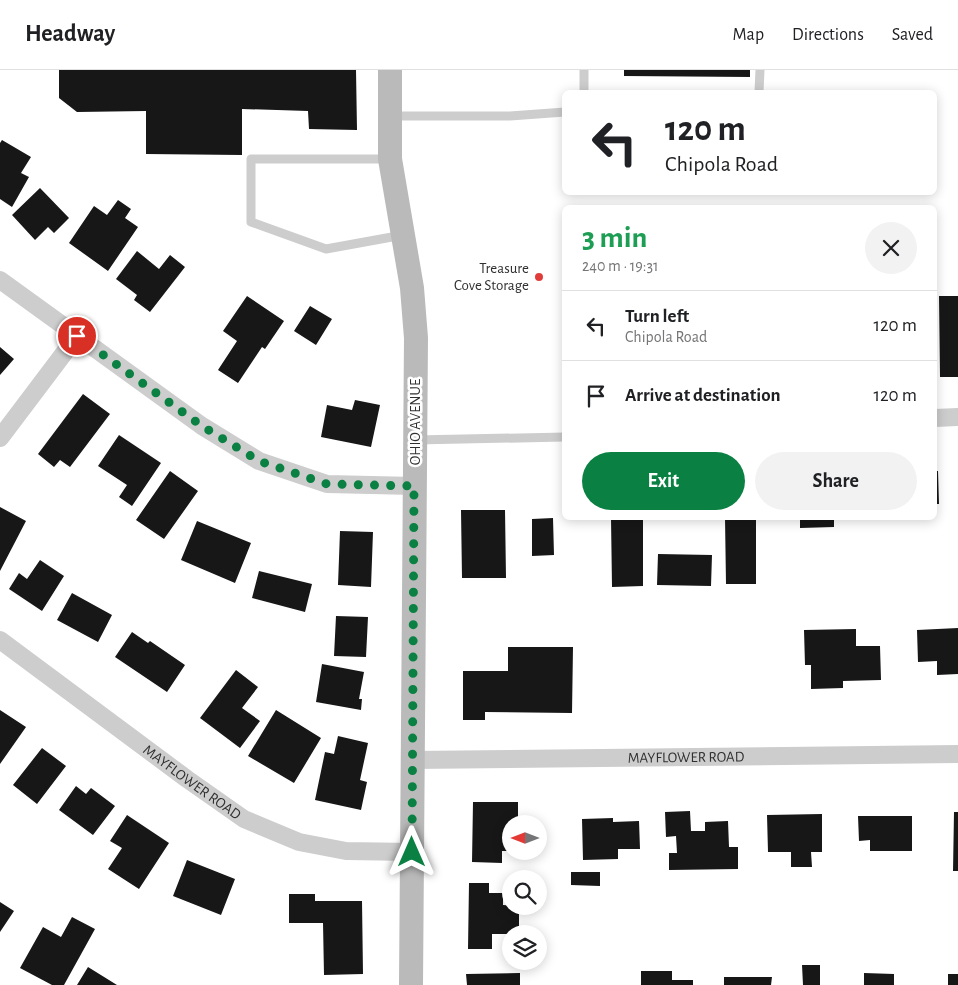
<!DOCTYPE html>
<html lang="en">
<head>
<meta charset="utf-8">
<style>
  :root { --surface:#fff; --page:#f2f2f2; --text:#202124; --muted:#757577; --line:#e0e0e0; --accent:#0b8043 }
  body { margin:0; font-family:"Alegreya Sans",sans-serif; background:var(--page); color:var(--text); height:100vh; display:flex; flex-direction:column; font-size:19px; white-space:nowrap }
  * { box-sizing:border-box; margin:0 }
  p { font-size:16px; color:var(--muted) }
  .icon { flex:none; width:28px; height:28px; fill:none; stroke:currentColor; stroke-width:2; stroke-linecap:round; stroke-linejoin:round }
  .map { position:relative; flex:1; overflow:hidden }
  .details { position:absolute; left:562px; top:135px; width:375px; height:315px; display:flex; flex-direction:column; background:var(--surface); border-radius:8px; box-shadow:0 2px 12px #0003 }
  .details>* { flex:none }
  .banner { position:absolute; left:562px; top:20px; width:375px; height:105px; border-radius:8px; box-shadow:0 2px 12px #0003; background:#fff; color:var(--text); overflow:hidden }
  .needle { width:32px; rotate:270deg }
  .tools { position:absolute; left:502px; top:745px; display:grid; gap:10px }
  .tools a { display:grid; place-items:center; width:45px; height:45px; border-radius:50%; background:var(--surface); box-shadow:0 2px 12px #0003; font-size:25px }
  .pin { position:absolute; display:grid; place-items:center; width:42px; height:42px; color:#fff; margin:-21px; border:2px solid #fff; border-radius:50%; box-shadow:0 1px 5px #0007 }
  .me { position:absolute; width:55px; margin:-28px; rotate:0deg; stroke-linejoin:round; filter:drop-shadow(0 0 4px #0008) }
  .turn { display:flex; align-items:center; gap:18px; height:105px; padding:0 20px; font-size:22px }
  .turn .icon { width:65px; height:65px; stroke-width:2.5 }
  .turn b { display:block; font-size:35px; line-height:42px }
  .round { display:grid; place-items:center; flex:none; width:52px; height:52px; border-radius:26px; background:var(--page) }
  .headline { display:flex; align-items:center; justify-content:space-between; height:85px; padding:0 20px }
  h1 { font-size:30px; font-weight:700; line-height:38px; color:#1e9e55 }
  .action { display:flex; gap:10px; margin-top:auto; padding:10px 20px }
  .action a { flex:1; height:58px; border-radius:30px; background:var(--accent); color:#fff; font-size:20px; font-weight:700; line-height:58px; text-align:center }
  .action a+a { background:var(--page); color:var(--text) }
  ul { padding:0; list-style:none }
  li { display:flex; align-items:center; gap:15px; height:70px; padding:0 20px; border-top:1px solid var(--line) }
  li div { flex:1 }
  li b { display:block; font-size:19px }
  li em { font-style:normal }
  header { display:flex; align-items:center; gap:30px; box-sizing:border-box; height:70px; padding:0 25px; background:var(--surface); border-bottom:1px solid var(--line) }
  header strong { font-size:24px }
  nav { display:flex; gap:28px; margin-inline-start:auto; font-size:18px }
  .map>svg:first-child { display:block }
</style>
</head>
<body>
<header>
<strong>Headway</strong>
<nav><a>Map</a><a>Directions</a><a>Saved</a></nav>
</header>
<div class="map">
<svg width="958" height="915" viewBox="0 0 958 915">
  <rect width="100%" height="100%" fill="#fff"/>
  <path fill="#171717" d="M59,0H356L357,60L309,59L308,41L242,39V85L146,84V41L77,42L59,28Z
    M624,0H750V7L624,6Z
    M2,70L31,87L21,103L29,107L12,137L0,129V73Z
    M40,118L69,148L54,163L48,157L35,170L12,145Z
    M118,130L131,139L125,148L138,157L108,201L69,173L94,136L107,145Z
    M137,181L159,199L170,185L185,197L150,242L134,230L137,225L116,209Z
    M247,226L284,251L265,279L262,277L238,313L218,300L237,271L223,261Z
    M939,226H958V307H940Z
    M310,236L332,249L316,275L294,261Z
    M0,277L14,289L0,305Z
    M83,324L110,344L70,397L60,390L54,397L38,384Z
    M355,330L380,335L371,377L321,367L327,335L352,340Z
    M119,365L161,393L132,436L119,427L127,415L98,396Z
    M170,401L198,421L164,469L136,450Z
    M935,401H938L939,434H935Z
    M0,437L26,451L0,501Z
    M461,440H505L506,508H462Z
    M553,448L554,485L532,486V449Z
    M611,448H643V516L612,517Z
    M725,448H756V514H726Z
    M800,448H834V457L800,458Z
    M197,451L251,473L235,513L181,490Z
    M340,461L373,462L371,517L338,515Z
    M658,484L712,485L711,516L657,515Z
    M40,490L64,506L42,541L9,519L19,503L27,509Z
    M259,501L312,514L305,542L252,528Z
    M72,523L112,545L98,572L57,550Z
    M336,546L368,547L366,587L334,586Z
    M958,558V604L937,605V591L918,592L917,560Z
    M856,559V576H880L881,610L843,611V618L811,619V595H805L804,560Z
    M132,562L148,573L150,571L185,595L167,622L115,587Z
    M508,577H573L572,643L485,642V650H463V601H508Z
    M322,594L364,602L359,629H362L361,640L316,632Z
    M236,600L258,617L242,638L260,651L240,678L200,648Z
    M0,640L26,657L0,694Z
    M276,640L321,668L294,713L248,686Z
    M338,666L368,673L360,710L367,712L361,740L315,730L325,682L334,684Z
    M42,678L66,696L37,734L13,715Z
    M76,716L86,724L91,718L115,736L93,765L59,740Z
    M473,732H518V754H511V781H502V793L472,792Z
    M690,741L691,761H705V752L728,751L729,777H738V799L669,800V783H677L676,766L666,767L665,742Z
    M954,742H958V801H953Z
    M822,744V782H811L812,797H791V782H768L767,745Z
    M127,745L169,773L139,819L108,799L122,778L110,771Z
    M858,746H912V781H870V770L859,771Z
    M613,748V752L639,751L640,779H618V789L583,790L582,749Z
    M187,790L235,809L221,845L173,826Z
    M571,802H600V816L571,815Z
    M469,813H489V823H503V835L519,836V864H492V879H468Z
    M289,824H315V831H362L363,904L324,905L323,853H289Z
    M0,832L14,841L0,862Z
    M72,847L95,859L64,915H52L20,898L43,857L61,867Z
    M802,895H820V915H803Z
    M88,897L117,915H77Z
    M641,901H672V910H693V915H641Z
    M520,903V915H467L466,904Z
    M864,903L894,904V915H864Z
    M948,904H958V915H948Z
    M724,907H772L771,915H724Z"/>
  <g fill="none" stroke-linecap="round" stroke-linejoin="round">
    <path stroke="#cdcdcd" stroke-width="9" d="M584,22V0
      M759,22L760,0
      M390,46H510L565,42
      M389,89H251V152L326,179L403,165
      M415,370L565,367"/>
    <g stroke="#cdcdcd" stroke-width="18">
      <path d="M0,210L202,356L259,391L327,414L415,416"/>
      <path d="M935,348L958,347"/>
      <path d="M0,368L77,266"/>
      <path id="s1" d="M0,570L187,709L244,749L299,772L346,781L412,782"/>
      <path id="s2" d="M412,690L958,684"/>
    </g>
    <path stroke="#bababa" stroke-width="24" d="M390,0V89L412,218L416,268L411,915"/>
  </g>
  <g fill="none" stroke-linecap="round" stroke-linejoin="round">
    <path stroke="#0b8043" stroke-width="9" stroke-dasharray="0 16.2" d="M77,266L202,356L259,391L327,414L414,416L412,782"/>
  </g>
  <circle fill="#e03d3a" stroke="#fff" stroke-width="2" cx="539" cy="207" r="5"/>
  <g text-anchor="middle" dominant-baseline="central" stroke-width="5" stroke-linejoin="round" paint-order="stroke">
    <g font-size="15" fill="#303030" stroke="#fff" text-anchor="end">
      <text x="529" y="198">Treasure<tspan x="529" dy="17">Cove Storage</tspan></text>
    </g>
    <g font-size="15" fill="#303030" stroke="#fff">
      <text transform="translate(415 352) rotate(-90)">OHIO AVENUE</text>
      <text stroke="none"><textPath href="#s2" startOffset="274">MAYFLOWER ROAD</textPath></text>
      <text stroke="none"><textPath href="#s1" startOffset="239">MAYFLOWER ROAD</textPath></text>
    </g>
  </g>
</svg>
<div class="tools">
<a><svg class="needle" viewBox="-14 -14 28 28"><path d="M0-13l5 13h-10z" fill="#e53935"/><path d="M0 13l5-13h-10z" fill="#757577"/></svg></a>
<a><svg class="icon" aria-label="search" viewBox="0 0 24 24"><circle cx="10" cy="10" r="6"/><path d="M15 15l6 6"/></svg></a>
<a><svg class="icon" aria-label="layers" viewBox="0 0 24 24"><path d="M12 4l9 5-9 5-9-5zM3 14l9 5 9-5"/></svg></a>
</div>
<div class="pin" style="left:77px;top:266px;background:#d93025"><svg class="icon" aria-label="arrive" viewBox="0 0 24 24"><path d="M6 21V4h12l-3 4 3 4H6"/></svg></div>
<svg class="me" style="left:412px;top:782px" viewBox="-20 -20 40 40"><path d="M0-17L14 15 0 8-14 15z" fill="#0b8043" stroke="#fff" stroke-width="4"/></svg>
<div class="banner">
<div class="turn"><svg class="icon" aria-label="left" viewBox="0 0 24 24"><path d="M17 20v-9H6M10 6l-5 5 5 5"/></svg><div><b>120 m</b>Chipola Road</div></div>
</div>
<section class="details">
<div class="headline"><div><h1>3 min</h1><p>240 m · 19:31</p></div><a class="round"><svg class="icon" aria-label="close" viewBox="0 0 24 24"><path d="M6 6l12 12M18 6L6 18"/></svg></a></div>
<ul>
<li><svg class="icon" aria-label="left" viewBox="0 0 24 24"><path d="M17 20v-9H6M10 6l-5 5 5 5"/></svg><div><b>Turn left</b><p>Chipola Road</p></div><em>120 m</em></li>
<li><svg class="icon" aria-label="arrive" viewBox="0 0 24 24"><path d="M6 21V4h12l-3 4 3 4H6"/></svg><div><b>Arrive at destination</b></div><em>120 m</em></li>
</ul>
<div class="action"><a>Exit</a><a>Share</a></div>
</section>
</div>
</body>
</html>
